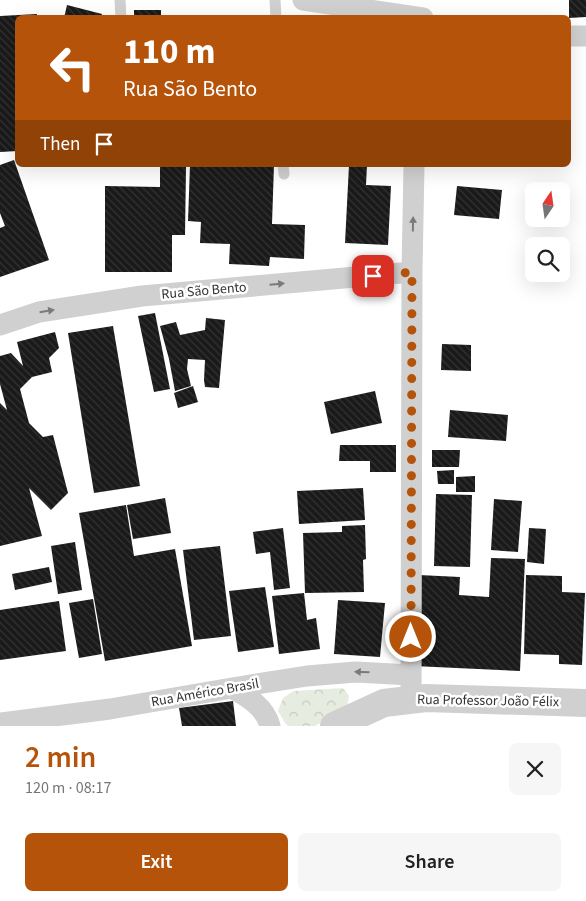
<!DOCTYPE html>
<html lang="en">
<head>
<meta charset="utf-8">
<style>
  :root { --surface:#fff; --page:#f6f6f6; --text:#202124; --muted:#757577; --accent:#b45309 }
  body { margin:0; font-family:"Source Sans 3",sans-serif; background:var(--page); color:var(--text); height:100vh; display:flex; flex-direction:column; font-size:19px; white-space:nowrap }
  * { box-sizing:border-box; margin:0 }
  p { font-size:16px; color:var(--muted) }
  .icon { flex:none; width:28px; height:28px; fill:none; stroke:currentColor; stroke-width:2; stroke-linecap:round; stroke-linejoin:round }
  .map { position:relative; height:726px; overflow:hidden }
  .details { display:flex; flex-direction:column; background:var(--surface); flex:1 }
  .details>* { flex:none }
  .guide { position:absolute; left:15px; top:15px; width:556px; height:152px; border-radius:8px; box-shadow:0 5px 20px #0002; background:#b45309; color:#fff; overflow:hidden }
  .needle { width:32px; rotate:13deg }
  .controls { position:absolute; left:525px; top:182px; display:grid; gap:10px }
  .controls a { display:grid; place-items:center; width:45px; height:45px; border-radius:8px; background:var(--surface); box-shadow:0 5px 20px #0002; font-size:25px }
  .pin { position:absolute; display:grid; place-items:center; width:42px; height:42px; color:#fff; margin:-21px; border-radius:10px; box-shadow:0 2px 8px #0006 }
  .me { position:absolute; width:55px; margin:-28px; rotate:0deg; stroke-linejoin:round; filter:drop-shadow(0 0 4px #0008) }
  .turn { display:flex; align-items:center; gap:18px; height:105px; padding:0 25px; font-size:22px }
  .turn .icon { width:65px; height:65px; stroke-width:2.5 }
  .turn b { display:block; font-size:35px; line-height:42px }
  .then { display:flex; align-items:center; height:48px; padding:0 25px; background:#0003; gap:10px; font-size:19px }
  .round { display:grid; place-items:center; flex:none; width:52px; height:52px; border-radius:8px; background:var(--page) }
  .overview { display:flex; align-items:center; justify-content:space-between; height:85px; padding:0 25px }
  h1 { font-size:30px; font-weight:600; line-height:38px; color:var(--accent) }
  .primary-button { display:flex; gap:10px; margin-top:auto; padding:10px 25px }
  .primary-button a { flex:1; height:58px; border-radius:8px; background:var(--accent); color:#fff; font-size:20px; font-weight:600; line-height:58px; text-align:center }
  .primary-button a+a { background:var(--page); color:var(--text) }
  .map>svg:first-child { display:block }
</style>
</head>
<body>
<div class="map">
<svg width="586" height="726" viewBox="0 0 586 726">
  <defs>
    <pattern id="forest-crowns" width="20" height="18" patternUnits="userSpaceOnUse" patternTransform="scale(1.25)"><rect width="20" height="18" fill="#e6ecdf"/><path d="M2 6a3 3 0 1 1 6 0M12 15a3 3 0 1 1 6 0" fill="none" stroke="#c6cbc0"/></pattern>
    <pattern id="building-back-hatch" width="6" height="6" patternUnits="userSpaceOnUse" patternTransform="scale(1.25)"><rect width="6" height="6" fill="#1a1a1a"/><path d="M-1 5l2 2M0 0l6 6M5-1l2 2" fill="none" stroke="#333"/></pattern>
  </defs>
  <rect width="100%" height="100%" fill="#fff"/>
  <path fill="url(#forest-crowns)" d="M343,688L349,696L347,708L315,726H288L285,723L278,711L283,698L294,691Z"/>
  <path fill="url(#building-back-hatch)" d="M569,0H586V17L569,18Z
    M67,5L102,14L101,18H64Z
    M134,10H161V18H134Z
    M37,14V18H18V151L0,152V16Z
    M14,160L49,260L0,277V228L5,226L0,213V165Z
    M190,165H274L272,224L305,225L304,259L270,257L269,266L229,264L230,244L200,243L201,222L188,221Z
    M349,165H367L366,185L391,186L388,245L345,243Z
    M160,167H186L185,235H172V272H105V186L160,187Z
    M457,186L502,190L499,219L454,215Z
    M155,313L170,389L154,392L138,316Z
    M206,318L225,320L219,388L205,387L204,380L205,360L188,359L187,369L191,386L175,391L169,359L160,326L176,322L180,335L205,330Z
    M113,326L140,486L94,493L68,333Z
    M55,332L59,348L49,358L52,372L32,377L20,389L29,423L43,437L53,435L68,493L51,510L29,488L42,536L0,546V403L7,410L0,384V356L11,353L23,366L17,342Z
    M442,344L471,345V371L441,370Z
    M193,386L198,402L178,408L174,393Z
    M375,391L382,423L331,434L324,402Z
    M450,410L508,415L506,441L448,437Z
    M340,445H396V472H370V461H339Z
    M432,450H460L459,467H432Z
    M454,470V484H438L437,471Z
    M475,476V492H456V477Z
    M363,488L365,520L299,524L297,491Z
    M436,494L472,495L470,567L434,566Z
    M165,498L171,533L133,539L127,505Z
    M494,499L522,501L518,552L491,550Z
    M126,505L134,556L175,549L192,646L105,661L79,513Z
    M365,525L366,559L363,560L364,592L305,593L303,533L342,532V526Z
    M283,528L290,588L274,590L270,552L256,554L253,532Z
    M529,528L546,529L544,564L527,562Z
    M75,542L82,590L58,594L51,546Z
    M220,546L231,636L194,640L183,550Z
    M491,558L525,559L520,671L414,666L419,575L460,577L459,595L489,597Z
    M49,567L52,582L15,590L12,574Z
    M526,575L562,576V592L585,593L582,665L559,664V655L524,654Z
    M265,587L274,647L238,652L229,591Z
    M304,593L307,620L316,618L320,649L279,654L272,596Z
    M93,599L102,654L79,658L69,603Z
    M338,600L385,603L380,657L334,654Z
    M59,601L66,651L0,660V610Z
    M233,701L236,726H182L179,708Z"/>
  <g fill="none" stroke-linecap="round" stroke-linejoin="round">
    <path stroke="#d0d0d0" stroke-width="11" d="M120,0L121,18
      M275,0L276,18
      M283,165L284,174"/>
    <path stroke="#d0d0d0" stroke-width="21" d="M303,0L423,18
      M569,36H586
      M0,325L39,312L142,296L412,272
      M232,688C248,697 265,707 270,726
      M411,700L412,272L414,165
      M0,723L110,709L232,688L307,676L356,672L411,675"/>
    <path stroke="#d0d0d0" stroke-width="28" d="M334,726L384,703L426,698L586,703"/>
  </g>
  <defs><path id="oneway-solid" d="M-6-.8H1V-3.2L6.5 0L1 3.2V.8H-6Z" transform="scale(1.25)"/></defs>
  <g fill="#7a7a7a">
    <use href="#oneway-solid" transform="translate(413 224) rotate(-89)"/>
    <use href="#oneway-solid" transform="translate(277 284) rotate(-5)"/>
    <use href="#oneway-solid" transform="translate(47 311) rotate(-9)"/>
    <use href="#oneway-solid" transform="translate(362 672) rotate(-178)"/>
  </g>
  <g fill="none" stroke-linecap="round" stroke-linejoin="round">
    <path stroke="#b45309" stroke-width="9" stroke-dasharray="0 16.2" d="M373,276L412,272L411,637"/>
  </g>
  <g text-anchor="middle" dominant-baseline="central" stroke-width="5" stroke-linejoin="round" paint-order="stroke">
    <g font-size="14" fill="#333" stroke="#fff">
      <text transform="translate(204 291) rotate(-5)">Rua São Bento</text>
      <text transform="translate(205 693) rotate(-10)">Rua Américo Brasil</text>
      <text transform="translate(488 701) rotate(1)">Rua Professor João Félix</text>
    </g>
  </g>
</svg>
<div class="controls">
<a><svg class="needle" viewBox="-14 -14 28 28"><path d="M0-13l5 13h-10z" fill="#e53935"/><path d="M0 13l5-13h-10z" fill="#757577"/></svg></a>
<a><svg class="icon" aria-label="search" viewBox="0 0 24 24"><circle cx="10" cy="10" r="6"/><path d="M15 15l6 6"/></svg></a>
</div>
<div class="pin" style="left:373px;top:276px;background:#d93025"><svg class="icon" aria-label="arrive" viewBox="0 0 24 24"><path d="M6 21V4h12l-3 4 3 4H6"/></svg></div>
<svg class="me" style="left:411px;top:637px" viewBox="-20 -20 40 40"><circle r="17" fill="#b45309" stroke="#fff" stroke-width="3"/><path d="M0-11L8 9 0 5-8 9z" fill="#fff"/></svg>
<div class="guide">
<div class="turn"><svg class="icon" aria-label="left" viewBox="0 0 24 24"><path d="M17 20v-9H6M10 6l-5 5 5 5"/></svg><div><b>110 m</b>Rua São Bento</div></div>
<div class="then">Then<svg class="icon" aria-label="arrive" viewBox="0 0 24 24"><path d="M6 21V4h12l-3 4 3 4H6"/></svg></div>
</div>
</div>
<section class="details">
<div class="overview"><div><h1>2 min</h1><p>120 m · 08:17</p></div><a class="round"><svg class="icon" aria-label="close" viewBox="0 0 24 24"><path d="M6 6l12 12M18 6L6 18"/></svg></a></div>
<div class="primary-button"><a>Exit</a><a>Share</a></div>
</section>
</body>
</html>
